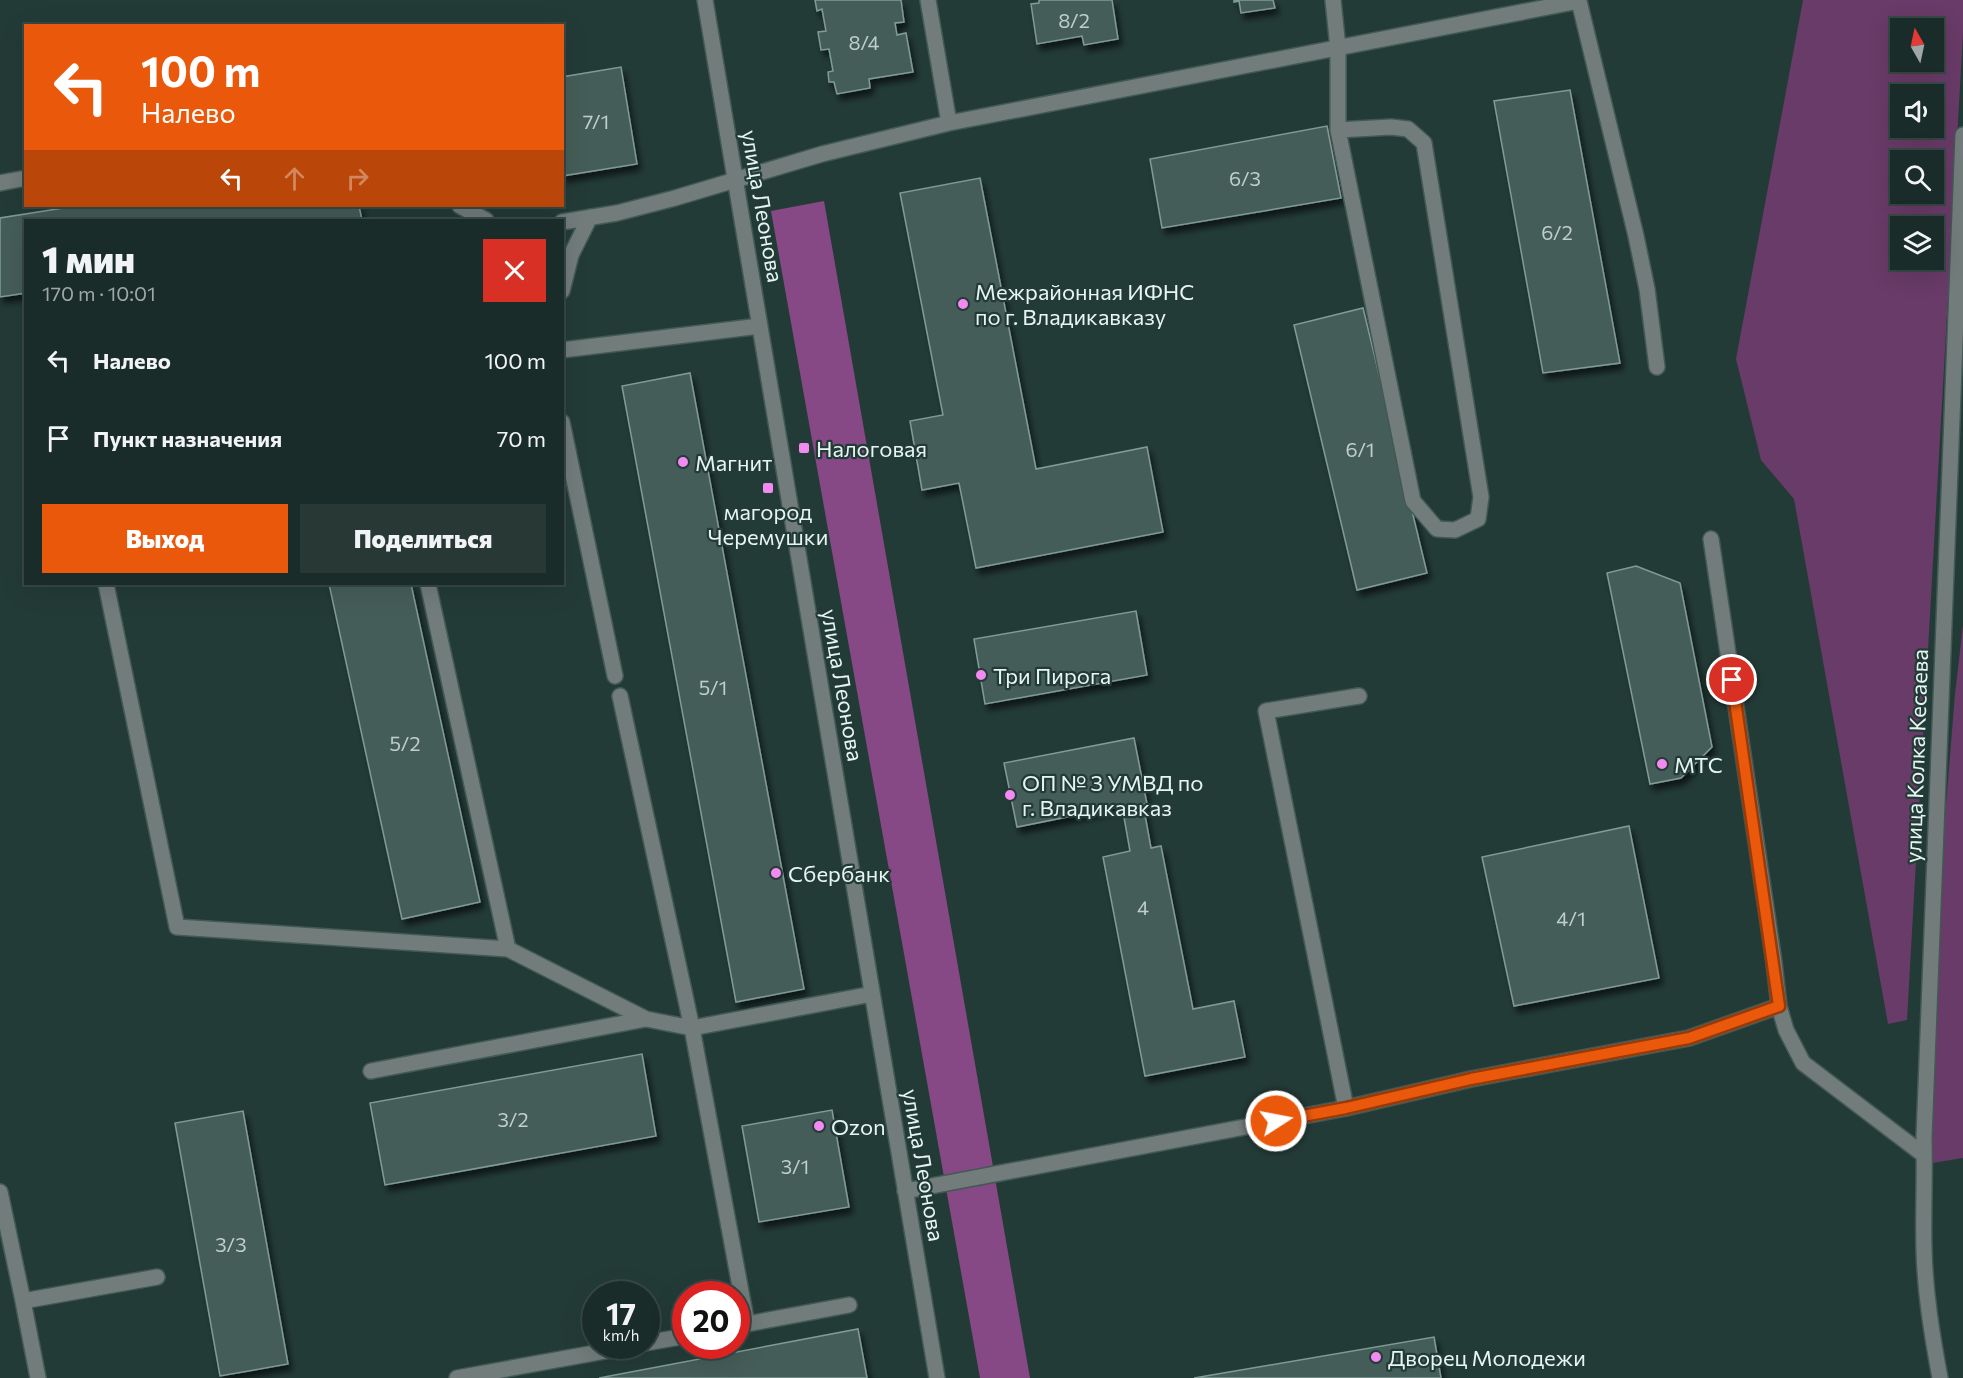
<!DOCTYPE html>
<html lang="ru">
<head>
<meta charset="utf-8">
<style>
  :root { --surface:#1a2c29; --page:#273835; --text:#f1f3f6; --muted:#9fa7a8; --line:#384846; --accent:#ea580c }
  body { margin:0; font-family:Commissioner,sans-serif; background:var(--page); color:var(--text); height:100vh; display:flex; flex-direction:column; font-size:22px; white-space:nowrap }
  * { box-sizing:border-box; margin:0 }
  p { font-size:20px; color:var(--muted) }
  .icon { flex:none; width:33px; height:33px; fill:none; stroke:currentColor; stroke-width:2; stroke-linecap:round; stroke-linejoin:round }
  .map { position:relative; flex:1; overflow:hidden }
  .panel { position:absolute; left:24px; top:219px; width:540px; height:366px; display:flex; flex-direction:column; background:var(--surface); border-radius:0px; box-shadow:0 6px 24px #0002,0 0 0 2px var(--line) }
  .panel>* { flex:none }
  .banner { position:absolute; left:24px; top:24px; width:540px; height:183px; border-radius:0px; box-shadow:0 6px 24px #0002,0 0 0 2px var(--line); background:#ea580c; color:#fff; overflow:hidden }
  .needle { width:39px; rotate:351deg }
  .controls { position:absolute; left:1890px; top:18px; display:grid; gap:12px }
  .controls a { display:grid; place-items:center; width:54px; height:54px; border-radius:0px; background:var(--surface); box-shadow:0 6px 24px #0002,0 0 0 2px var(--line); font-size:30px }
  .speed { position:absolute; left:582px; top:1281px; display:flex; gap:12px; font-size:30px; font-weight:700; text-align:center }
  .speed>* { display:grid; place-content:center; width:78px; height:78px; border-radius:50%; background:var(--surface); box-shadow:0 6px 24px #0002,0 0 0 2px var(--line); line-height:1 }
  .speed small { font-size:15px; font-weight:400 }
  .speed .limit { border:9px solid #d22; background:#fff; color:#111 }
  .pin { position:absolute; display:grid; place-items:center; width:51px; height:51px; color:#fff; margin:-26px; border:3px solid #fff; border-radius:50%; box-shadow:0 2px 6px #0007 }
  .me { position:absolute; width:66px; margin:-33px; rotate:79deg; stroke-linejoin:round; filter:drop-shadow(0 0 4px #0008) }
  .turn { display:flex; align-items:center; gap:21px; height:126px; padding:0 18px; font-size:27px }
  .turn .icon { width:78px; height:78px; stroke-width:2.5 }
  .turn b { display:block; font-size:42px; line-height:51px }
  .lanes { display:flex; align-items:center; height:57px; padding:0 18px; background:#0003; justify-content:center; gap:30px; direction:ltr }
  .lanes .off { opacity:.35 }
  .round { display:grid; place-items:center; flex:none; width:63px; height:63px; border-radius:0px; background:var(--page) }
  .overview { display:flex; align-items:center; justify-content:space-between; height:102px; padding:0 18px }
  h1 { font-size:36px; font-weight:800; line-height:45px }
  .cta { display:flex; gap:12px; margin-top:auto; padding:12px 18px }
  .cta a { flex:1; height:69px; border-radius:0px; background:var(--accent); color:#fff; font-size:24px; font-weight:800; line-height:69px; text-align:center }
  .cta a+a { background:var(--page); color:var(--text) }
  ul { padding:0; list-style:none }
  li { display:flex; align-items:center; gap:18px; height:78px; padding:0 18px }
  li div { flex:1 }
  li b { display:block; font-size:22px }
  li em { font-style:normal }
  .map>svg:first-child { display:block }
</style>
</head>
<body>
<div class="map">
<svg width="1963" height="1378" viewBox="0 0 1963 1378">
  <defs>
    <filter id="shadow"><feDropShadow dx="3.5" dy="6" stdDeviation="3" flood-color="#0009"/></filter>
  </defs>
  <rect width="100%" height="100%" fill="#233b37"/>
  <path fill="#693b68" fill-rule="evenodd" d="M1803,0H1963V33L1907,1020L1888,1024L1794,499L1761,460L1736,359ZM1900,28H1934V62H1900ZM1900,94H1934V128H1900ZM1900,160H1934V194H1900ZM1900,226H1934V260H1900Z
    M1963,625V1158L1926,1164L1936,929L1955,694Z"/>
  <path fill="#874986" d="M824,201L1030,1378H980L771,211Z"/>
  <path fill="#445d59" stroke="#809b96" stroke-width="1.5" filter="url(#shadow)" d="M815,0H901L904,22L895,23L897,35L906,33L913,72L869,79L870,88L837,94L834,82H829L828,72L833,71L829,49L821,50L818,32L826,31L822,9L817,11Z
    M1039,0H1112L1118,39L1084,45L1082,36L1037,44L1031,4L1039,3Z
    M1234,0H1273L1275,8L1241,13L1239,1L1234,2Z
    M621,67L637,164L562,176V77Z
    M1570,90L1620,363L1543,373L1494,101Z
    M1327,126L1341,198L1162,228L1150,159Z
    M980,178L1036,469L1147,447L1163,532L976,568L959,483L922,490L910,421L943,415L900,193Z
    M76,206H359L362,220H26V293L0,297V218Z
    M1363,308L1427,573L1357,590L1294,325Z
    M690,373L804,989L736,1002L622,386Z
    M1636,566L1680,583L1712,747L1681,778L1650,784L1607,573Z
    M329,584H411L480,902L402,919Z
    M1136,611L1147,675L985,704L974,639Z
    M1134,738L1147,804H1143L1151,848L1161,846L1193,1009L1234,1001L1245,1057L1145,1076L1103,857L1130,851L1122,806L1017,827L1004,763Z
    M1629,826L1659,978L1514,1006L1482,857Z
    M642,1054L656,1136L385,1185L370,1103Z
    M832,1110L849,1207L759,1222L742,1126Z
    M243,1111L288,1364L220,1376L175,1123Z
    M858,1329L867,1378H599Z
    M1434,1337L1441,1378H1194Z"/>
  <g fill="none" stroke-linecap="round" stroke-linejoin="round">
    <g stroke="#425955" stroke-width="18">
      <path id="minor" d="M705,0L937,1378
        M928,0L949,123
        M1333,0L1338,48V130L1413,501L1437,529L1455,530L1478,519L1481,497L1424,143L1408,129L1391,127L1338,130
        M0,183L26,178
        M460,206L486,220
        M562,222L617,213L675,198L822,154L949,123L1579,1L1636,236L1647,289L1657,367
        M562,291L571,255L590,217
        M562,350L760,326
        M562,422L615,676
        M1711,539L1774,962L1779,1006L1786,1030L1803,1063L1924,1155
        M106,584L177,927L508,949L646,1019L692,1028L872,994
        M428,584L508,949
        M620,696L692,1028L747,1324
        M371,1071L646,1019
        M1346,1108L1471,1079L1689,1038L1779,1006
        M905,1191L1346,1108L1266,711L1359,696
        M0,1192L23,1301
        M736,1326L849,1305
        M646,1343L686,1336
        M38,1378L23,1301L157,1277
        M457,1378L633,1346
        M1940,1378C1932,1335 1925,1293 1924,1249C1923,1212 1925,1175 1924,1138L1963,135"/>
    </g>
    <use href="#minor" stroke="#727d7b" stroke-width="15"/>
  </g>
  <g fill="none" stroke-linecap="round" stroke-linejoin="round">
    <g stroke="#983908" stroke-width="15">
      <path id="route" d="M1276,1121L1346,1108L1471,1079L1689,1038L1779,1006L1732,680"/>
    </g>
    <use href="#route" stroke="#ea580c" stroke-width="10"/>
  </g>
  <g fill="#f38af1" stroke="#233b37" stroke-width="2">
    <circle cx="963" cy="304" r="6"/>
    <rect x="798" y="442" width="12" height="12" rx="3"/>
    <circle cx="683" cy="462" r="6"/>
    <rect x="762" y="482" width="12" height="12" rx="3"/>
    <circle cx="981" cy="675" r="6"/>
    <circle cx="1662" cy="764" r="6"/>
    <circle cx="1010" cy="795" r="6"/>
    <circle cx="776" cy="873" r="6"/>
    <circle cx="819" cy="1126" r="6"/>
    <circle cx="1376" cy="1357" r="6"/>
  </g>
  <g text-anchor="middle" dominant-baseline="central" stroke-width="4.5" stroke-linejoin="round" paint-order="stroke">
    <g font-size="20" fill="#becfcc">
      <text x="1074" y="20">8/2</text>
      <text x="864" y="42">8/4</text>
      <text x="596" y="121">7/1</text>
      <text x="1245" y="178">6/3</text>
      <text x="1557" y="232">6/2</text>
      <text x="1360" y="449">6/1</text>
      <text x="713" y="687">5/1</text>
      <text x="405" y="743">5/2</text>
      <text x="1143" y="907">4</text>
      <text x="1571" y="918">4/1</text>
      <text x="513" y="1119">3/2</text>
      <text x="795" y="1166">3/1</text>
      <text x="231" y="1244">3/3</text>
    </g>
    <g font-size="22" fill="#e7f5f2" stroke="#233b37">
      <text transform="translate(763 206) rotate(80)">улица Леонова</text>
      <text transform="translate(843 685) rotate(80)">улица Леонова</text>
      <text transform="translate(1916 756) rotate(-88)">улица Колка Кесаева</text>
      <text transform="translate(924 1165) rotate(80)">улица Леонова</text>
    </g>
    <g font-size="22" fill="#e7f5f2" stroke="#233b37" text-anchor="start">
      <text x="975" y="291">Межрайонная ИФНС<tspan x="975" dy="25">по г. Владикавказу</tspan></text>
      <text x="816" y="448">Налоговая</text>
      <text x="695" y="462">Магнит</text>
      <text x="768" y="511" text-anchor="middle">магород<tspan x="768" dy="25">Черемушки</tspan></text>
      <text x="993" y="675">Три Пирога</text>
      <text x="1674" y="764">МТС</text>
      <text x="1022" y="782">ОП № 3 УМВД по<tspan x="1022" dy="25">г. Владикавказ</tspan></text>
      <text x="788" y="873">Сбербанк</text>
      <text x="831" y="1126">Ozon</text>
      <text x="1388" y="1357">Дворец Молодежи</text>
    </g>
  </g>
</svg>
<div class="controls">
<a><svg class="needle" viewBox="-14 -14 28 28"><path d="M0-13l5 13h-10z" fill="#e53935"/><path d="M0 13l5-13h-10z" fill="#9fa7a8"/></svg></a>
<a><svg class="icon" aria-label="sound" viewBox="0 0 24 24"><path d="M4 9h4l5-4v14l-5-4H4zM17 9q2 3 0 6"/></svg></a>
<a><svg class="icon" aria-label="search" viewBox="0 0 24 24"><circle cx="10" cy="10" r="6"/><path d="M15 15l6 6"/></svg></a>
<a><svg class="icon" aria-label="layers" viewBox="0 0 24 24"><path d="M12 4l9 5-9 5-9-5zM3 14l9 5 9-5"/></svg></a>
</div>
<div class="speed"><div>17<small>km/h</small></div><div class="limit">20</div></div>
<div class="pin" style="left:1732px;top:680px;background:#d93025"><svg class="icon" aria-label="arrive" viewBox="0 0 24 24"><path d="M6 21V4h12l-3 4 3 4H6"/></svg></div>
<svg class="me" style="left:1276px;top:1121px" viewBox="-20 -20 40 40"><circle r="17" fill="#ea580c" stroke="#fff" stroke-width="3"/><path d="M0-11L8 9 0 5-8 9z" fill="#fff"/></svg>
<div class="banner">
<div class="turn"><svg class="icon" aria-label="left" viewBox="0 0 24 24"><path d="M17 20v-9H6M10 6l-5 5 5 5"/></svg><div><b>100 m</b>Налево</div></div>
<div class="lanes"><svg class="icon" aria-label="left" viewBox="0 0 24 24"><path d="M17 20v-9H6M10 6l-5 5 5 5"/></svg><svg class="icon off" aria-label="ahead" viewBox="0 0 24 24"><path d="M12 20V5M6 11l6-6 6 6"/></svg><svg class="icon off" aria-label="right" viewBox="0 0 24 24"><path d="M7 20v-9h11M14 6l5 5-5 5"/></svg></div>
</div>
<section class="panel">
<div class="overview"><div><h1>1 мин</h1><p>170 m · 10:01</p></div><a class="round" style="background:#d93025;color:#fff"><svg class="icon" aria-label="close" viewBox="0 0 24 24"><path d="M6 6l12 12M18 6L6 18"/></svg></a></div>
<ul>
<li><svg class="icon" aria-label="left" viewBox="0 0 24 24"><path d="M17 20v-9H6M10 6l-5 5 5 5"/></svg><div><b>Налево</b></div><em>100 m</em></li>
<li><svg class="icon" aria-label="arrive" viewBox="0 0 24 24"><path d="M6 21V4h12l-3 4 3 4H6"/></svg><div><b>Пункт назначения</b></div><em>70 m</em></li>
</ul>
<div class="cta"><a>Выход</a><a>Поделиться</a></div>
</section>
</div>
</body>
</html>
